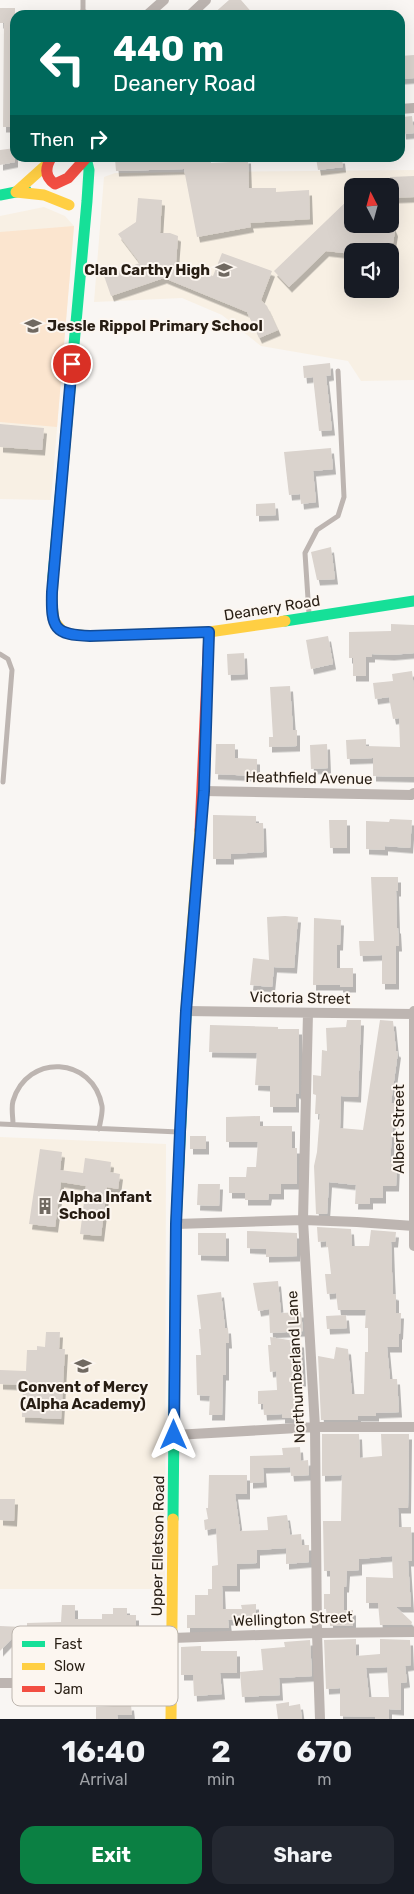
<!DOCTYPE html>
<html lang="en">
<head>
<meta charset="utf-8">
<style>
  :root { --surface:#171b24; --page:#242831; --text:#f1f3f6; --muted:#9ea1a6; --accent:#0b8043 }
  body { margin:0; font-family:Rubik,sans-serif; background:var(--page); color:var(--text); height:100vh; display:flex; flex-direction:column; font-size:19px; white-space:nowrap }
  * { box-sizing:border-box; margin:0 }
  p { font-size:16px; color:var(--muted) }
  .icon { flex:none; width:28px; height:28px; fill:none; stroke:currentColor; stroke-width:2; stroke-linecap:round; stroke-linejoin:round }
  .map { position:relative; height:1719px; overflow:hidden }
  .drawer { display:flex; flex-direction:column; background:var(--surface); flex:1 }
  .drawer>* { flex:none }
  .banner { position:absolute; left:10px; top:10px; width:395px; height:152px; border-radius:15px; box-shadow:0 5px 20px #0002; background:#00695c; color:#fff; overflow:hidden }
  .needle { width:32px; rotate:354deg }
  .buttons { position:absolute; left:344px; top:178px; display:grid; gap:10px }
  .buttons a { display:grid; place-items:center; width:55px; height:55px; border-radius:10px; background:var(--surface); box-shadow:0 5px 20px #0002; font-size:25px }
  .pin { position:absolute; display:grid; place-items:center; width:42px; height:42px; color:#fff; margin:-21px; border:2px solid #fff; border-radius:50%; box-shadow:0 1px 5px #0007 }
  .me { position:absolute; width:55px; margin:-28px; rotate:0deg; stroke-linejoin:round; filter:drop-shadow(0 0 4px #0008) }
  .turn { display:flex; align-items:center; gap:18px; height:105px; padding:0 20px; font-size:22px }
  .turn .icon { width:65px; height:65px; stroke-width:2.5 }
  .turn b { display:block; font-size:35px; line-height:42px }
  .then { display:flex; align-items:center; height:48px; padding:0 20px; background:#0003; gap:10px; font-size:19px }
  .eta { display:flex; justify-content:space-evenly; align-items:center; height:85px; text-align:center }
  .eta b { font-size:30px; font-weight:700; line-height:35px }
  .action { display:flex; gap:10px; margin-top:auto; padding:10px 20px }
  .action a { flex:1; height:58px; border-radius:15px; background:var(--accent); color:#fff; font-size:20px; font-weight:700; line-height:58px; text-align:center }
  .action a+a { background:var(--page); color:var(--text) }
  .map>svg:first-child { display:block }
</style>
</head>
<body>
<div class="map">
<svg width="414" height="1719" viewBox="0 0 414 1719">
  <defs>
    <filter id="shadow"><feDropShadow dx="3" dy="5.5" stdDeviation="0" flood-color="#0004"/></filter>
  </defs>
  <rect width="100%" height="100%" fill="#f9f6f3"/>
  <path fill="#f8f0e4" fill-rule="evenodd" d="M414,170V380L361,381L348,361L261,346L222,315L182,298L94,302L104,177L115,173ZM352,186H390V224H352ZM352,251H390V289H352Z
    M44,207L65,216L74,226L51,500L0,499V216Z
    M0,1137L166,1144L165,1589H0Z"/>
  <path fill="#fbe5cf" d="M74,226L57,427L0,422V232Z"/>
  <path fill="#dad3cd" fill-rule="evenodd" filter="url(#shadow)" d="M229,0H241L254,15H212Z
    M0,8H15V127H3L4,23H0Z
    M414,55V78L400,79V56Z
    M412,116L414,133L403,134L402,117Z
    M15,148V162L0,165V150Z
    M210,158L211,163L231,162V158H248L249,188H276V192L309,190L310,219L250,223L251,227L197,237L184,169L116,171L115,159Z
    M316,158H342L343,167L318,170Z
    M414,176V197L390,198V177Z
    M352,196V224H392L395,231L393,243L385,251H369L360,247L359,251H352V254L326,251L289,287L274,271Z
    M138,198L162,200L160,233H170L178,236L176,263L213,276L222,253L272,271L261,300L267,306L278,330L259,338L247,312L164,278L111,296L104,276L140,263L118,234L136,222Z
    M330,363L331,375L326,376L332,430L319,431L313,377L304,378L303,366Z
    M0,424L44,428L42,450L0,447Z
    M331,448L333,469L313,471L316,502L301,504L300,494L289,495L284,452Z
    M275,503L276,515L256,516V504Z
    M331,547L335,579L317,580L311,552Z
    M391,624L414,625V653L391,655L372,654V657H366V676H353V658H349V632L391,631Z
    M328,636L333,664L311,669L306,640Z
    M244,653L245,674L228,675L227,654Z
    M412,671L414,688V777L373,776V758L347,759L346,740L366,739V746L400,747L399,718L393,719L389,697L375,699L373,683L393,681L392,674Z
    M290,686L293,730H297V746L269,747V737H273L270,687Z
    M216,744H235V758L257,759V776L215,774Z
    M327,744L328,768L311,769L310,745Z
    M213,815L256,816V823H263L264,852L231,854V859H213Z
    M390,819L412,820L410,848L385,846V850L366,849V821L389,822Z
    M329,820H347V848H330Z
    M371,877H398V891H396L397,928H398L399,946H396V984H382V955L360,956L359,941H374Z
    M285,916L298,917L294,968L274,967L272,987L250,985L253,958L269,960L267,917Z
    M314,918L341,920L340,945H337V968H353V987H340V985H313Z
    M347,1020H361L358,1097L341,1096L340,1128L363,1130L380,1020L393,1021L396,1051L398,1052L391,1103L399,1104L396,1123L393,1122L390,1162H397L396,1186H383V1198H370V1204H355L356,1185L329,1182L327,1214H316L314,1166L317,1152L320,1114H315L316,1095L313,1094V1075L321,1076L322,1050L327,1051L326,1028L346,1027Z
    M210,1025L278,1027V1029H299V1094L296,1093V1107H270V1086L255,1085L257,1053L209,1052Z
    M260,1116V1126H292V1148H297V1184H281V1194H269L268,1200H245V1193H229V1177H246L247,1167H256L258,1142H226V1117Z
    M190,1136H206V1149H190Z
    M40,1149L62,1152L60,1170L83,1173L85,1158L111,1162L110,1172L120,1174L118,1189L107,1187L101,1236L80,1234L86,1186L61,1182L55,1227L29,1224Z
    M198,1184H220L219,1206L197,1205Z
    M317,1227L351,1229L352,1246H369L371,1230L396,1232L395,1242H391L392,1272L393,1294L396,1295V1313H401L400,1334H399V1347H387L390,1379H397L399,1412L376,1413V1416H358V1420H321L318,1356L334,1359L336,1347L348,1349L352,1394H364L365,1352H368V1328H365L366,1310H338L336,1293L327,1294L325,1274H331L328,1247H326V1241L318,1242Z
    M247,1231L297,1233V1256L266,1257V1249L247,1248Z
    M198,1233H226V1256L198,1255Z
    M278,1281L281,1313L301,1312L303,1331L270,1333L269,1309L258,1311L253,1283Z
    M221,1292L225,1328H228L229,1343H226V1375H223L222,1415H209L210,1396L197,1395L196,1355H201L199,1329H201L197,1295Z
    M346,1315L347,1328L327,1329L326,1316Z
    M46,1332H60L59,1349H65L61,1419L22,1417L23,1385L0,1384V1370L26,1371L27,1350H37V1346L45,1347Z
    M270,1337L301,1342L303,1381H298V1418H282V1414L264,1415L263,1404H258V1391L277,1390L276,1371L270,1372L268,1345H271Z
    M322,1434H359L360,1458L382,1456L381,1434H409L408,1508H398L399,1527H411L412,1561H408L411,1607H396L412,1622L411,1625H380L378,1603H366V1577L393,1578L392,1556L359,1559V1570L347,1571L346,1587H344V1610H353V1626H330V1618H327L326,1609H324V1594H330V1571H324L323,1521H341L342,1475L322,1476Z
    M300,1447L301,1461L308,1460L309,1475L291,1476L290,1467L263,1468L264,1482L250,1483V1456L283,1455L282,1448Z
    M209,1475H247V1494H235L240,1531L268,1530L267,1517L287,1515L290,1535L301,1534L302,1545H309V1562L286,1564V1548L257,1550V1563L237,1564V1586H222L223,1609H242L241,1605L256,1604V1620H228L229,1628H187V1615H195V1595H208V1589H212V1566L218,1565L216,1528L205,1530L204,1520L208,1519L206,1508H208Z
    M0,1499H15L14,1521L0,1520Z
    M62,1605H75V1619H102V1614H113V1608H127V1615H136V1626H140L141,1650L103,1652V1649L49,1648L26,1650L25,1627H27V1623L61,1622Z
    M0,1626L23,1627L0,1651Z
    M356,1639V1656L380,1654V1639L410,1640L411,1665L405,1666L407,1682L401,1683V1710L389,1709V1719H375V1717L340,1716V1688L326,1689L324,1640ZM387,1667L389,1697H369L366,1668Z
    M310,1640L312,1676L279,1678L280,1695L242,1697L240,1672L263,1670L261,1649L285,1647L284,1642Z
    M201,1646V1651H237V1673H220L222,1694L194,1696L193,1675H181V1647Z
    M289,1702V1706L300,1704L302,1719H278L276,1704Z
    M131,1705L132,1715H117L118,1719H96V1707Z"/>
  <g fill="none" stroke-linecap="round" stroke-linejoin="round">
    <path stroke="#bdb5b1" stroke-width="5" d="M83,14V0
      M309,614L305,553L317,530L338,516L344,497L338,371
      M0,654L8,659L12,670L3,782
      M0,1124L179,1132
      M13,1124C13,1117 11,1108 13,1101C27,1053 93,1056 102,1106C103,1113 100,1122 99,1129"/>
    <path stroke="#bdb5b1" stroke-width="10" d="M83,14L86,15
      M147,15L164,0
      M190,15L206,0
      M400,109L414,108
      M203,791L411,795L414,793
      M186,1011L414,1014
      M414,1011V1246
      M308,1013L303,1220L315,1427L317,1633L320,1719
      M176,1224L303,1220L357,1222L414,1226
      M175,1435L315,1427H414
      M172,1638L317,1633L414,1632
      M0,1683H171"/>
    <path stroke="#16e098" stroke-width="11" d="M0,195L26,190
      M53,577L87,201L89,170L86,158
      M285,621L414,601
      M173,1519L176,1224L187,994"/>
    <path stroke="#ffcf43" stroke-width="11" d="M16,192L44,195L69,205
      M16,192L46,165
      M53,577L52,604L54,621L62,631L69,634L90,636L209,632L285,621
      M187,994L200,830
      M171,1719L173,1519"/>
    <path stroke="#f24e42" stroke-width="11" d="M51,158C45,168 45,177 55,184L68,178L86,158
      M200,830L209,632"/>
  </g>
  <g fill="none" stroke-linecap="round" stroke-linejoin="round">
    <g stroke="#114b97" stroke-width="12">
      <path id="route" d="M72,364L52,592C51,628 54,635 90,636L209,632L204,791L186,1011L180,1132L176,1224L174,1435"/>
    </g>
    <use href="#route" stroke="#1a73e8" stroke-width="9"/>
  </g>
  <defs>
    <g id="school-bare" transform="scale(1.35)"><path d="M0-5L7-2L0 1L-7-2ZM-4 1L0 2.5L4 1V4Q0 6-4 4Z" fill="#706961" stroke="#fcf6f0" stroke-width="2.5" paint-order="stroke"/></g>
    <g id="building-bare" transform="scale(1.35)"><path d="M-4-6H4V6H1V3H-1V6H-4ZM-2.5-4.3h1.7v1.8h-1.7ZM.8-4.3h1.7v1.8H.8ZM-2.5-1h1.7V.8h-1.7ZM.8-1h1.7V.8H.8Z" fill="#706961" stroke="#fcf6f0" stroke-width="2.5" paint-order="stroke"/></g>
  </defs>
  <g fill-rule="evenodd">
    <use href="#school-bare" x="224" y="270"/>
    <use href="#school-bare" x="33" y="326"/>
    <use href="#building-bare" x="45" y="1206"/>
    <use href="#school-bare" x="83" y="1366"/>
  </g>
  <g text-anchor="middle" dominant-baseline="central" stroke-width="4" stroke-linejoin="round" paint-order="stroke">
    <g font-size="15" font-weight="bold" fill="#271d13" stroke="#fcf6f0" text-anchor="start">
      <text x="210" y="270" text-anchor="end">Clan Carthy High</text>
      <text x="47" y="326">Jessle Rippol Primary School</text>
      <text x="59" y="1197">Alpha Infant<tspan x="59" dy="17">School</tspan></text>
      <text x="83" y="1387" text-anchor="middle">Convent of Mercy<tspan x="83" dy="17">(Alpha Academy)</tspan></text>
    </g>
    <g font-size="15" fill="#271d13" stroke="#fcf6f0">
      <text transform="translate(272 608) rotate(-9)">Deanery Road</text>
      <text transform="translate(309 778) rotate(1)">Heathfield Avenue</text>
      <text transform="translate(300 998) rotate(1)">Victoria Street</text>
      <text transform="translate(399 1129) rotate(-90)">Albert Street</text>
      <text transform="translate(296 1367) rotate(-93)">Northumberland Lane</text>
      <text transform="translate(158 1546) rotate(-89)">Upper Elletson Road</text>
      <text transform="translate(293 1619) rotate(-2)">Wellington Street</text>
    </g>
  </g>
  <rect x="12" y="1626" width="166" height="80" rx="8" fill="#fcf6f0" stroke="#bcb5ae" stroke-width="1"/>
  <rect x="22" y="1641" width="23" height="6" fill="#16e098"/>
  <rect x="22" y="1663" width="23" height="7" fill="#ffcf43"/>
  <rect x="22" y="1686" width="23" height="6" fill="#f24e42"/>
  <g font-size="14" fill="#271d13">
    <text x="54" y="1649">Fast</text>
    <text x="54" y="1671">Slow</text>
    <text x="54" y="1694">Jam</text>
  </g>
</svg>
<div class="buttons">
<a><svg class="needle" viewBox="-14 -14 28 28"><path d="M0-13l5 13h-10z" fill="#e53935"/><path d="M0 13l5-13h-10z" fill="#9ea1a6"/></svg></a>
<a><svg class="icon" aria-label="sound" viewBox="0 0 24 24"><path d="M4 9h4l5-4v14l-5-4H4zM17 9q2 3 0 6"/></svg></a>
</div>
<div class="pin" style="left:72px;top:364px;background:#d93025"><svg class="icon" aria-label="arrive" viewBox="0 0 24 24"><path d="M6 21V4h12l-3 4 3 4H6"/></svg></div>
<svg class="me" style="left:174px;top:1435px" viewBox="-20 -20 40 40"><path d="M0-17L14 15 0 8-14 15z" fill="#1a73e8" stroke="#fff" stroke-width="4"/></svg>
<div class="banner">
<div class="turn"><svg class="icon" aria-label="left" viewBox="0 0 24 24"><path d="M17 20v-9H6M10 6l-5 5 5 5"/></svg><div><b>440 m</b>Deanery Road</div></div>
<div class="then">Then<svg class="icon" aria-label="right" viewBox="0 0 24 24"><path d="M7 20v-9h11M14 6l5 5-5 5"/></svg></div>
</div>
</div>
<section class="drawer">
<div class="eta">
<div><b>16:40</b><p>Arrival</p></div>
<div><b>2</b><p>min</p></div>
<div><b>670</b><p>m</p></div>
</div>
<div class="action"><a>Exit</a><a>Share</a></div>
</section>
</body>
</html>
